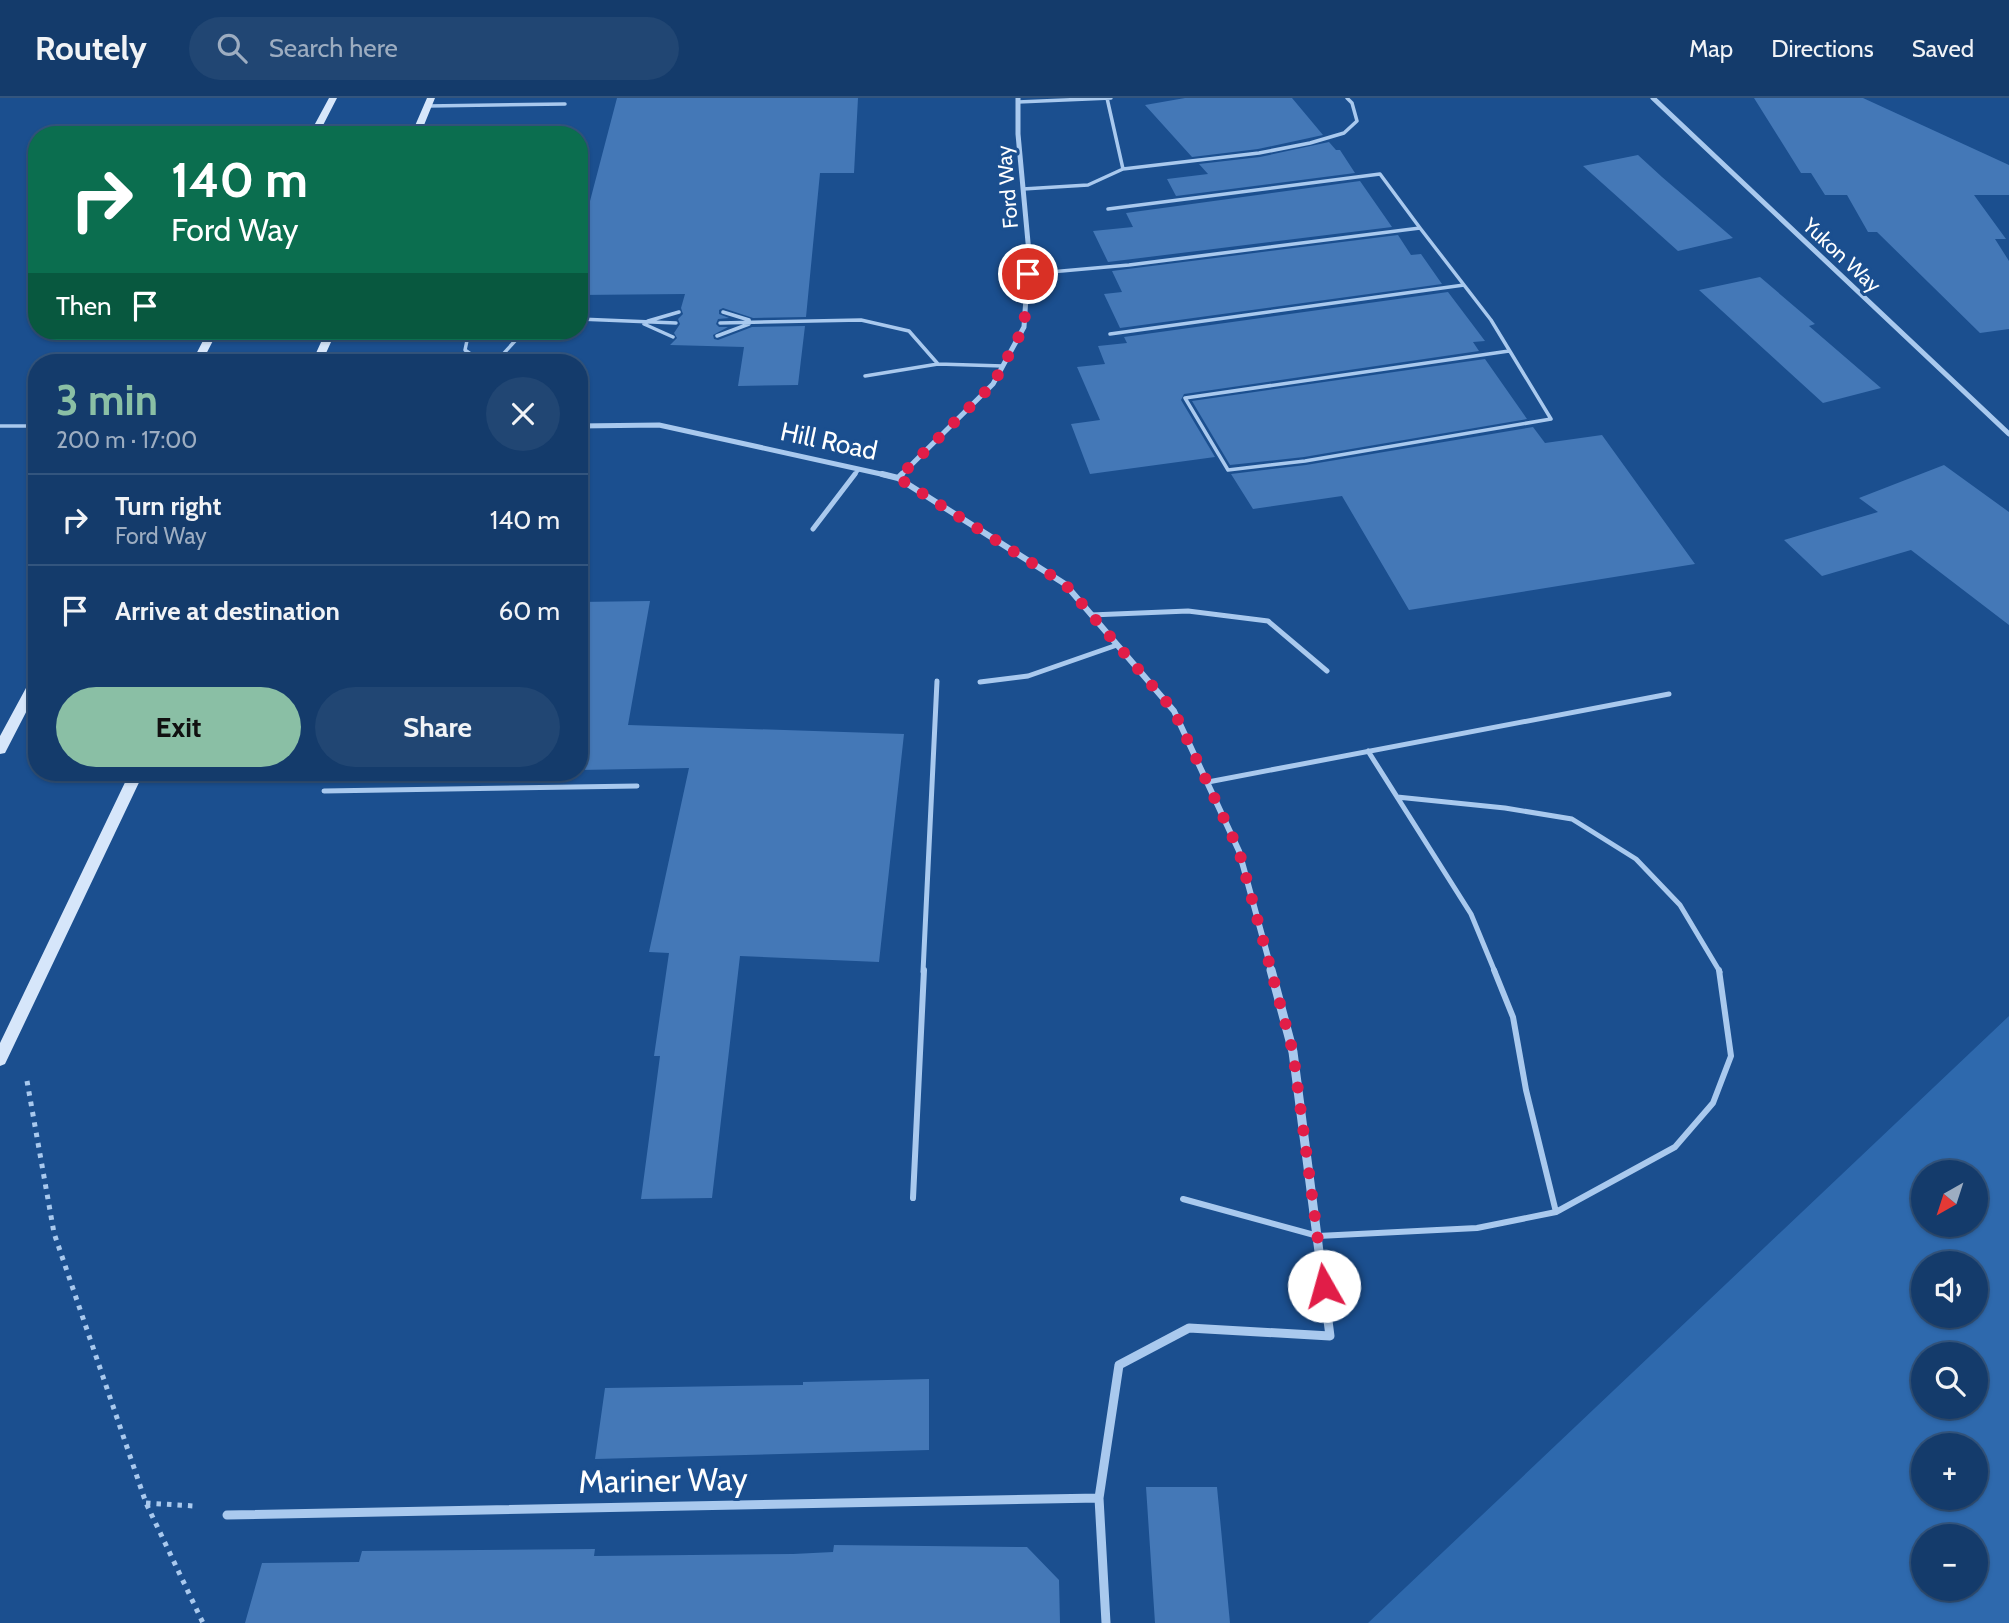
<!DOCTYPE html>
<html lang="en">
<head>
<meta charset="utf-8">
<style>
  :root { --surface:#143b6b; --page:#214673; --text:#f1f3f6; --muted:#9dadc1; --line:#33557e; --accent:#8abfa5 }
  body { margin:0; font-family:Cabin,sans-serif; background:var(--page); color:var(--text); height:100vh; display:flex; flex-direction:column; font-size:26px; white-space:nowrap }
  * { box-sizing:border-box; margin:0 }
  p { font-size:23px; color:var(--muted) }
  .icon { flex:none; width:38px; height:38px; fill:none; stroke:currentColor; stroke-width:2; stroke-linecap:round; stroke-linejoin:round }
  .map { position:relative; flex:1; overflow:hidden }
  .side { position:absolute; left:28px; top:256px; width:560px; height:427px; display:flex; flex-direction:column; background:var(--surface); border-radius:28px; box-shadow:0 2px 5px #0004,0 0 0 2px var(--line) }
  .side>* { flex:none }
  .top-card { position:absolute; left:28px; top:28px; width:560px; height:214px; border-radius:28px; box-shadow:0 2px 5px #0004,0 0 0 2px var(--line); background:#0b6e4f; color:#fff; overflow:hidden }
  .needle { width:46px; rotate:219deg }
  .fabs { position:absolute; left:1911px; top:1062px; display:grid; gap:14px }
  .fabs a { display:grid; place-items:center; width:77px; height:77px; border-radius:50%; background:var(--surface); box-shadow:0 2px 5px #0004,0 0 0 2px var(--line); font-size:35px }
  .pin { position:absolute; display:grid; place-items:center; width:60px; height:60px; color:#fff; margin:-30px; border:4px solid #fff; border-radius:50%; box-shadow:0 2px 7px #0007 }
  .me { position:absolute; width:77px; margin:-38px; rotate:353deg; stroke-linejoin:round; filter:drop-shadow(0 0 5px #0008) }
  .turn { display:flex; align-items:center; gap:24px; height:147px; padding:0 28px; font-size:32px }
  .turn .icon { width:91px; height:91px; stroke-width:2.5 }
  .turn b { display:block; font-size:49px; line-height:60px }
  .then { display:flex; align-items:center; height:66px; padding:0 28px; background:#0003; gap:14px; font-size:26px }
  .round { display:grid; place-items:center; flex:none; width:74px; height:74px; border-radius:37px; background:var(--page) }
  .headline { display:flex; align-items:center; justify-content:space-between; height:119px; padding:0 28px }
  h1 { font-size:42px; font-weight:800; line-height:52px; color:var(--accent) }
  .action { display:flex; gap:14px; margin-top:auto; padding:14px 28px }
  .action a { flex:1; height:80px; border-radius:42px; background:var(--accent); color:#111; font-size:28px; font-weight:800; line-height:80px; text-align:center }
  .action a+a { background:var(--page); color:var(--text) }
  ul { padding:0; list-style:none }
  li { display:flex; align-items:center; gap:21px; height:91px; padding:0 28px; border-top:2px solid var(--line) }
  li div { flex:1 }
  li b { display:block; font-size:26px }
  li em { font-style:normal }
  header { display:flex; align-items:center; gap:42px; box-sizing:border-box; height:98px; padding:0 35px; background:var(--surface); border-bottom:2px solid var(--line) }
  header strong { font-size:33px }
  nav { display:flex; gap:38px; margin-inline-start:auto; font-size:24px }
  .search { width:490px; height:63px; background:var(--page); display:flex; align-items:center; gap:18px; box-sizing:border-box; padding:0 24px; border-radius:38px; color:var(--muted); font-size:26px }
  .map>svg:first-child { display:block }
</style>
</head>
<body>
<header>
<strong>Routely</strong>
<div class="search"><svg class="icon" aria-label="search" viewBox="0 0 24 24"><circle cx="10" cy="10" r="6"/><path d="M15 15l6 6"/></svg>Search here</div>
<nav><a>Map</a><a>Directions</a><a>Saved</a></nav>
</header>
<div class="map">
<svg width="2009" height="1525" viewBox="0 0 2009 1525">
  <rect width="100%" height="100%" fill="#1b4f8f"/>
  <path fill="#2e69ad" fill-rule="evenodd" d="M2009,918V1525H1368ZM1923,1074H1976V1127H1923ZM1923,1166H1976V1218H1923ZM1923,1256H1976V1309H1923ZM1923,1348H1976V1400H1923ZM1923,1438H1976V1491H1923Z"/>
  <path fill="#4478b7" d="M617,0H858L854,75H820L806,219L753,220L723,210L719,212V216L729,220L718,221L716,226L719,229H728L713,237L714,241L718,242L752,229L805,228L798,287L738,288L744,249L670,247L677,240L674,235L680,226L678,221L683,216L681,210L685,196L579,197V145Z
    M1185,0H1292L1323,37L1258,51L1192,59L1145,7Z
    M1754,0H1863L2009,67V97H1974L2006,141H1995L2009,163V231L1980,235L1877,134H1868L1847,97H1825L1811,75H1801Z
    M1329,44L1336,52H1340L1355,75L1176,98L1167,81L1208,76L1199,66L1260,59Z
    M1638,57L1662,79L1733,140L1678,153L1583,68Z
    M1360,83L1392,129L1108,164L1093,133L1133,129L1126,115Z
    M1398,137L1411,157L1421,156L1442,186L1120,230L1104,196L1122,194L1112,173Z
    M1760,179L1815,226L1809,228L1881,290L1823,305L1699,192Z
    M1448,194L1485,243L1473,244L1479,253L1184,296L1181,302L1215,359L1090,376L1071,326L1100,322L1077,269L1105,266L1098,248L1127,245L1124,239Z
    M1485,261L1527,321L1304,359L1230,367L1192,303Z
    M1533,329L1545,345L1602,337L1695,466L1409,512L1342,398L1253,411L1231,376L1306,367Z
    M1944,367L2009,414V527L1911,452L1822,478L1784,442L1878,414L1859,400Z
    M650,503L628,627L904,636L879,864L740,858L712,1100L641,1101L660,958H654L669,855L649,854L689,670L579,672V504Z
    M929,1281V1352L595,1361L605,1290L803,1287V1284Z
    M1146,1389H1217L1230,1525H1155Z
    M834,1447L1027,1449L1059,1482L1060,1525H245L262,1465L359,1464L362,1453L595,1451L594,1458L793,1456L833,1454Z"/>
  <g fill="none" stroke-linecap="round" stroke-linejoin="round">
    <path stroke="#a9c9ee" stroke-width="5" stroke-dasharray="4.5 6" stroke-linecap="butt" d="M27,983L54,1135L146,1405L203,1525
      M146,1405L194,1408"/>
    <path stroke="#a9c9ee" stroke-width="3.5" d="M1018,4L1111,0
      M428,8L565,6
      M1123,71L1259,55L1310,45L1344,35L1357,23L1352,5L1347,0
      M1023,91L1088,87L1123,71L1107,0
      M1108,111L1380,76L1420,130
      M1028,176L1129,167L1420,130L1491,222L1551,321L1305,363L1228,372L1185,300L1509,253
      M723,214L749,222
      M579,221L676,225
      M648,223L679,214
      M720,225L861,222L909,233L938,266
      M644,226L673,239
      M469,233L465,252L482,264
      M1110,236L1464,187
      M717,238L749,226
      M496,264L524,233
      M865,278L938,266L1003,268
      M0,328H37
      M854,378L859,371"/>
    <path stroke="#a9c9ee" stroke-width="5" d="M813,431L855,376
      M1091,517L1188,513L1268,523L1327,573
      M980,584L1028,578L1117,547
      M1368,653L1471,816L1495,874
      M1208,684L1669,596
      M324,693L637,688
      M1397,699L1505,710L1572,721L1636,761L1680,807L1720,874
      M923,874L937,583"/>
    <path stroke="#a9c9ee" stroke-width="6" d="M1494,872L1513,919L1526,992L1556,1114
      M913,1100L924,872
      M1183,1101L1318,1138L1477,1130L1556,1114L1675,1049L1713,1005L1731,958L1719,872"/>
    <path stroke="#a9c9ee" stroke-width="5" d="M1653,0L2009,336
      M579,328L659,327L890,378
      M900,378L993,286L1024,229L1029,155L1018,36V0"/>
    <path stroke="#a9c9ee" stroke-width="6" d="M882,376L898,380L1065,486L1174,613L1239,753L1272,874
      M898,380L902,376"/>
    <path stroke="#a9c9ee" stroke-width="9" d="M227,1417L1099,1400
      M1106,1525L1099,1400L1119,1267L1189,1230L1330,1238L1293,954L1271,872"/>
    <path fill="#d6e6fa" fill-rule="evenodd" d="M329,0H337L318,37H309Z
      M427,0H435L420,37H411Z
      M208,233H218L202,264H192Z
      M326,233H336L322,264H312Z
      M37,575V593L5,655L0,656V638L33,577Z
      M130,674H144L5,966L0,968V945Z"/>
  </g>
  <g fill="none" stroke-linecap="round" stroke-linejoin="round">
    <path stroke="#e11d48" stroke-width="12" stroke-dasharray="0 21.6" d="M1028,176L1024,229L993,286L898,380L1065,486L1174,613L1239,753L1293,954L1324,1188"/>
  </g>
  <g text-anchor="middle" dominant-baseline="central" stroke-width="6" stroke-linejoin="round" paint-order="stroke">
    <g font-size="21" fill="#fff" stroke="#1b4f8f">
      <text transform="translate(1007 89) rotate(-95)">Ford Way</text>
      <text transform="translate(1842 157) rotate(43)">Yukon Way</text>
    </g>
    <g font-size="26" fill="#fff" stroke="#1b4f8f">
      <text transform="translate(829 343) rotate(12)">Hill Road</text>
    </g>
    <g font-size="32" fill="#fff" stroke="#1b4f8f">
      <text transform="translate(663 1382) rotate(-1)">Mariner Way</text>
    </g>
  </g>
</svg>
<div class="fabs">
<a><svg class="needle" viewBox="-14 -14 28 28"><path d="M0-13l5 13h-10z" fill="#e53935"/><path d="M0 13l5-13h-10z" fill="#9dadc1"/></svg></a>
<a><svg class="icon" aria-label="sound" viewBox="0 0 24 24"><path d="M4 9h4l5-4v14l-5-4H4zM17 9q2 3 0 6"/></svg></a>
<a><svg class="icon" aria-label="search" viewBox="0 0 24 24"><circle cx="10" cy="10" r="6"/><path d="M15 15l6 6"/></svg></a>
<a>+</a>
<a>−</a>
</div>
<div class="pin" style="left:1028px;top:176px;background:#d93025"><svg class="icon" aria-label="arrive" viewBox="0 0 24 24"><path d="M6 21V4h12l-3 4 3 4H6"/></svg></div>
<svg class="me" style="left:1324px;top:1188px" viewBox="-20 -20 40 40"><circle r="19" fill="#fff"/><path d="M0-13L10 11 0 6-10 11z" fill="#e11d48"/></svg>
<div class="top-card">
<div class="turn"><svg class="icon" aria-label="right" viewBox="0 0 24 24"><path d="M7 20v-9h11M14 6l5 5-5 5"/></svg><div><b>140 m</b>Ford Way</div></div>
<div class="then">Then<svg class="icon" aria-label="arrive" viewBox="0 0 24 24"><path d="M6 21V4h12l-3 4 3 4H6"/></svg></div>
</div>
<section class="side">
<div class="headline"><div><h1>3 min</h1><p>200 m · 17:00</p></div><a class="round"><svg class="icon" aria-label="close" viewBox="0 0 24 24"><path d="M6 6l12 12M18 6L6 18"/></svg></a></div>
<ul>
<li><svg class="icon" aria-label="right" viewBox="0 0 24 24"><path d="M7 20v-9h11M14 6l5 5-5 5"/></svg><div><b>Turn right</b><p>Ford Way</p></div><em>140 m</em></li>
<li><svg class="icon" aria-label="arrive" viewBox="0 0 24 24"><path d="M6 21V4h12l-3 4 3 4H6"/></svg><div><b>Arrive at destination</b></div><em>60 m</em></li>
</ul>
<div class="action"><a>Exit</a><a>Share</a></div>
</section>
</div>
</body>
</html>
